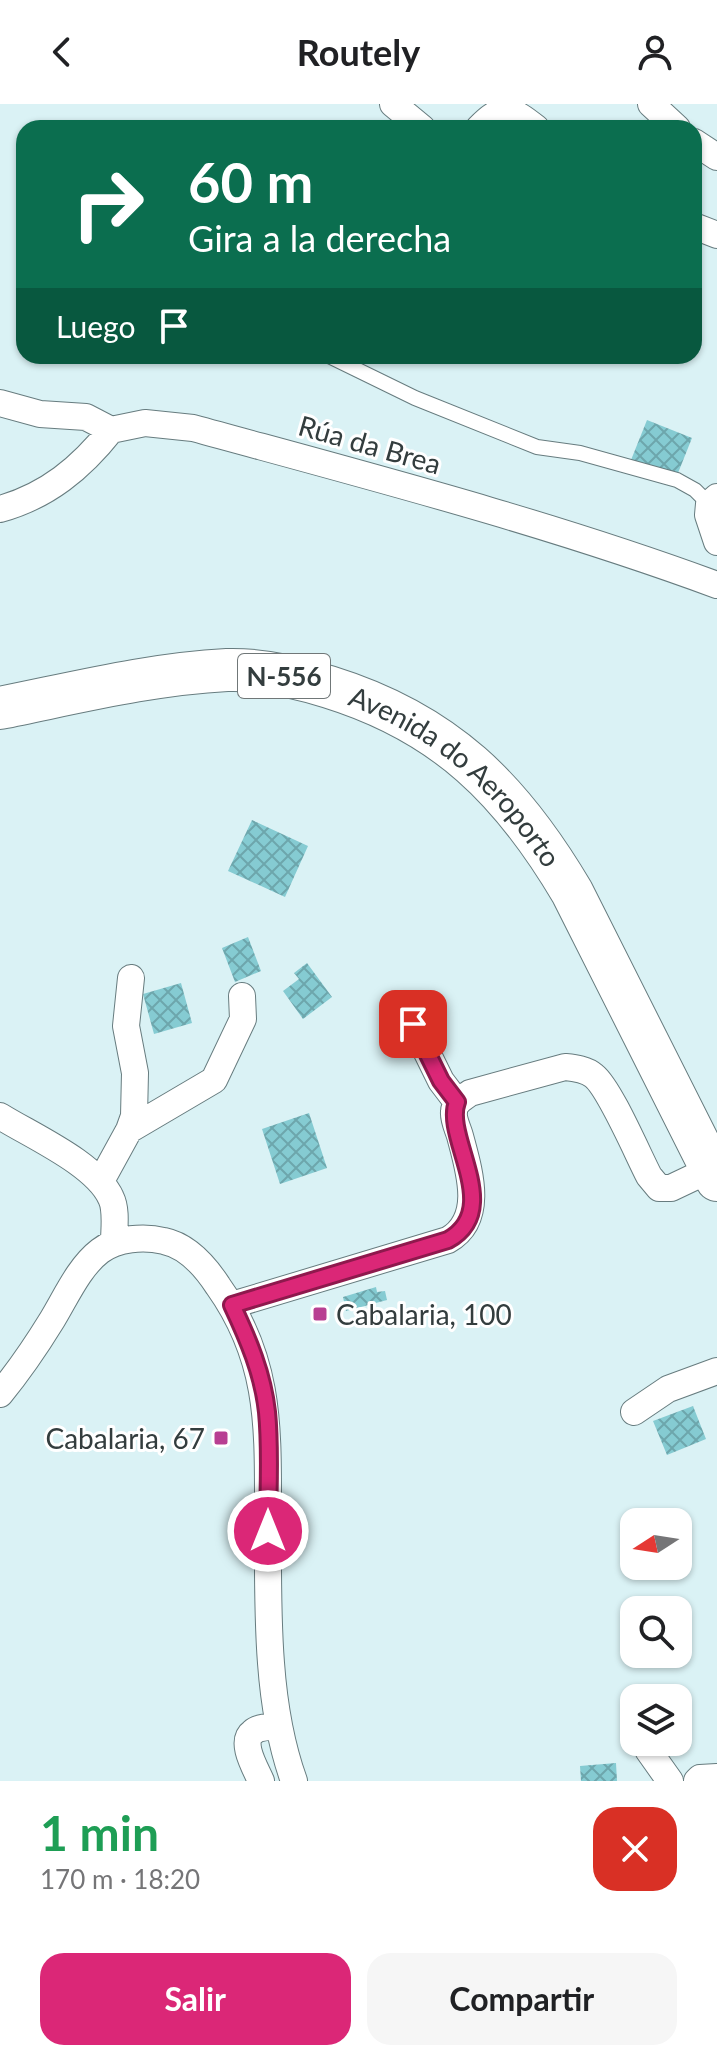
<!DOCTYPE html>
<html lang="es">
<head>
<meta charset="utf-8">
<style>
  :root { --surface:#fff; --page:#f6f6f6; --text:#202124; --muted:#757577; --accent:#db2777 }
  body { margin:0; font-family:Lato,sans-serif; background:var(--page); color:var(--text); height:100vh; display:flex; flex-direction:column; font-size:30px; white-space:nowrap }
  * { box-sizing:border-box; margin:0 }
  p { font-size:26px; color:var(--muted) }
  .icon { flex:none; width:44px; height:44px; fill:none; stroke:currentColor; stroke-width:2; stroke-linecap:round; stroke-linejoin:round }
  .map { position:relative; height:1677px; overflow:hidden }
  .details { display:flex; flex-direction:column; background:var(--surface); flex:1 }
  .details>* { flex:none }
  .banner { position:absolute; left:16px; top:16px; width:686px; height:244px; border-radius:24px; box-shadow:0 2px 6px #0004; background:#0b6e4f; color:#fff; overflow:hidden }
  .needle { width:52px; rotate:258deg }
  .tools { position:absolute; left:620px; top:1404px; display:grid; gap:16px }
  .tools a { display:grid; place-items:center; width:72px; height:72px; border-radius:16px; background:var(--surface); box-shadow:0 2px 6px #0004; font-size:40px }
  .pin { position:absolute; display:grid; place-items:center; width:68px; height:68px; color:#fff; margin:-34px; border-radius:16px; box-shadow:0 4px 12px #0006 }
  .me { position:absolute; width:88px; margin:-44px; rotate:0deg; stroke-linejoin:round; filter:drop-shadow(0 0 6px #0008) }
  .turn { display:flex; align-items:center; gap:28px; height:168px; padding:0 40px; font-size:36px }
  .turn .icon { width:104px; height:104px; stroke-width:2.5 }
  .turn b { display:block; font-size:56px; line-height:68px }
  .then { display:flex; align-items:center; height:76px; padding:0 40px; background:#0003; gap:16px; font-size:30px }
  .round { display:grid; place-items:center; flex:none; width:84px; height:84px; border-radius:24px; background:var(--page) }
  .headline { display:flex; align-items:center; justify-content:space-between; height:136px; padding:0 40px }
  h1 { font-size:48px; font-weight:700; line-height:60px; color:#1e9e55 }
  .primary-button { display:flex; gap:16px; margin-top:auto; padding:16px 40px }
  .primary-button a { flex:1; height:92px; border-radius:24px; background:var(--accent); color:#fff; font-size:32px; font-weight:700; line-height:92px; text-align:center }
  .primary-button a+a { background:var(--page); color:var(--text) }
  header { display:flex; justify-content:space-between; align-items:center; height:104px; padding:0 40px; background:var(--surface); font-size:36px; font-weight:700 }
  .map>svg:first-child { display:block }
</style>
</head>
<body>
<header><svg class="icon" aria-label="back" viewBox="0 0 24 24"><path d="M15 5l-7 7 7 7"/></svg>Routely<svg class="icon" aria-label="person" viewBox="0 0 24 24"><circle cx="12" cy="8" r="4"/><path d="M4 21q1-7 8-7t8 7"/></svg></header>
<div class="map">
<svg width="717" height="1677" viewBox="0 0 717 1677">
  <defs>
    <pattern id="building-cross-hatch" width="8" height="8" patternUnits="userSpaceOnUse" patternTransform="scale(2)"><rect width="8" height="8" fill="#85cbd2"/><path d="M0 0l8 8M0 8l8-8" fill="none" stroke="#6da6ac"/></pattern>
  </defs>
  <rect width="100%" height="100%" fill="#daf2f5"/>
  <path fill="url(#building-cross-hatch)" d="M647,316L692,334L676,374L631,356Z
    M252,716L308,742L285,793L228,767Z
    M248,833L261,867L235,878L222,844Z
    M307,859L332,893L303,915L283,887L299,875L294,869Z
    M181,879L192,919L154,930L143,890Z
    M309,1009L327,1064L280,1080L262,1025Z
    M376,1183L377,1188L385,1187L387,1196L346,1207L343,1193Z
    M693,1302L706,1335L667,1351L653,1317Z
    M616,1659L617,1677H581L580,1662Z"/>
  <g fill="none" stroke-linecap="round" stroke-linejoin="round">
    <g stroke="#677c7f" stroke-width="16">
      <path id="service" d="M329,252L415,294L537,343L580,349L677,376L695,386L709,400"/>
    </g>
    <g stroke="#677c7f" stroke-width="28">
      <path id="minor" d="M393,0L422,24
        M651,0L677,24
        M479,24C502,0 511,4 536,24
        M694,38L717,53
        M694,122L717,131
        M0,299L40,310L86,313L111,326L145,319L193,324C368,372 546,418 717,481
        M717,393L709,400L708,411L717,438
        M0,405C47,392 81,364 111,326
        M413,920L441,977L457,998
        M0,1012C32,1032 96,1060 111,1094C117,1106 114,1125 114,1138
        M129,1026L214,976L243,915L242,892
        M101,1077L129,1026L134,1012L135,969L126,922L131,874
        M232,1201L448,1136C485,1115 469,1066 460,1032C458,1025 453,1015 454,1008C454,999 463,994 470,989L565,963C575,964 586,965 594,972C610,985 638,1051 649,1072L659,1084H671L711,1065
        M0,1290C19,1267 36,1242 52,1216C66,1193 79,1163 100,1147C117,1134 144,1132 164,1137C188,1142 205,1162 218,1182C270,1255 268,1322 268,1407C268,1458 267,1508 271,1559C274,1600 280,1638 294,1677
        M634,1308L668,1285L717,1267
        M648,1646L670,1677
        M261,1677C256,1665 239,1638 253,1628C258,1623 271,1623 278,1621
        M697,1677L700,1674L717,1673"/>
    </g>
    <g stroke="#677c7f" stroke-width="44">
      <g id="primary">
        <path id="s1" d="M0,604C75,589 150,570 227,566C260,565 297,573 329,583C445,619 511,685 572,788L717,1076"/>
      </g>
    </g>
    <use href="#service" stroke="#fff" stroke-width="14"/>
    <use href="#minor" stroke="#fff" stroke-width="26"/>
    <use href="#primary" stroke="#fff" stroke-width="42"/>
  </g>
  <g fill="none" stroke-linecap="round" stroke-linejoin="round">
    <g stroke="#8e194d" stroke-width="20">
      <path id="route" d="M268,1427C268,1388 271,1348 267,1308C263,1270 248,1235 232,1201L448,1136C504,1105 443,1033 457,998L441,977L413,920"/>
    </g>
    <use href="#route" stroke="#db2777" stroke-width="14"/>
  </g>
  <g fill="#b83f92" stroke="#fff" stroke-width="3">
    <rect x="312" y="1202" width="16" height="16" rx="4"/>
    <rect x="213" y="1326" width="16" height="16" rx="4"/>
  </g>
  <g text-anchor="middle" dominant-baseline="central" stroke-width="6" stroke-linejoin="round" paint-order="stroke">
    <rect fill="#fff" stroke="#707778" stroke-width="2" x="238" y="550" width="92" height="44" rx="6"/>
    <g font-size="26" font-weight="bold" fill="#333d3e">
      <text x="284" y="572">N-556</text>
    </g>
    <g font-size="28" fill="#333d3e" stroke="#fff">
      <text transform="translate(370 340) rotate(16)">Rúa da Brea</text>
      <text stroke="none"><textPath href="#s1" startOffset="492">Avenida do Aeroporto</textPath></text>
    </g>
    <g font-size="28" fill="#333d3e" stroke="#fff" text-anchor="start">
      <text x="336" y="1210">Cabalaria, 100</text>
      <text x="205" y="1334" text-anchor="end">Cabalaria, 67</text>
    </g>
  </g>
</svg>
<div class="tools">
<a><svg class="needle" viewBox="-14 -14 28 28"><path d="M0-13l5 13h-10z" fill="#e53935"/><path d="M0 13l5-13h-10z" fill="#757577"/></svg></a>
<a><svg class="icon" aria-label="search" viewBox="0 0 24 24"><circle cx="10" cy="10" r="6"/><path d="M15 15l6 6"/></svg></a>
<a><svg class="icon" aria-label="layers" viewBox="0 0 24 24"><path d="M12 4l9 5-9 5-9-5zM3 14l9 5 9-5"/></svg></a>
</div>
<div class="pin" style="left:413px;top:920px;background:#d93025"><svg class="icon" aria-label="arrive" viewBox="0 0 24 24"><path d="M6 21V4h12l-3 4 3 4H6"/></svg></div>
<svg class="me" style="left:268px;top:1427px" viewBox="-20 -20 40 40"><circle r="17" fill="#db2777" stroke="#fff" stroke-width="3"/><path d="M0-11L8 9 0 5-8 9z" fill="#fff"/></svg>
<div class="banner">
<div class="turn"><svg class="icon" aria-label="right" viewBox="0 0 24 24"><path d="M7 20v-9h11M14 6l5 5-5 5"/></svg><div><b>60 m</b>Gira a la derecha</div></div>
<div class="then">Luego<svg class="icon" aria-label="arrive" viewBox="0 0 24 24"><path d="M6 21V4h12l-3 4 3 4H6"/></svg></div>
</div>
</div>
<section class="details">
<div class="headline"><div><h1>1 min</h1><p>170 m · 18:20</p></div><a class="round" style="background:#d93025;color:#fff"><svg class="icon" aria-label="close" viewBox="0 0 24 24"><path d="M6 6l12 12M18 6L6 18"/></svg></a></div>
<div class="primary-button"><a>Salir</a><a>Compartir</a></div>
</section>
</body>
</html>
